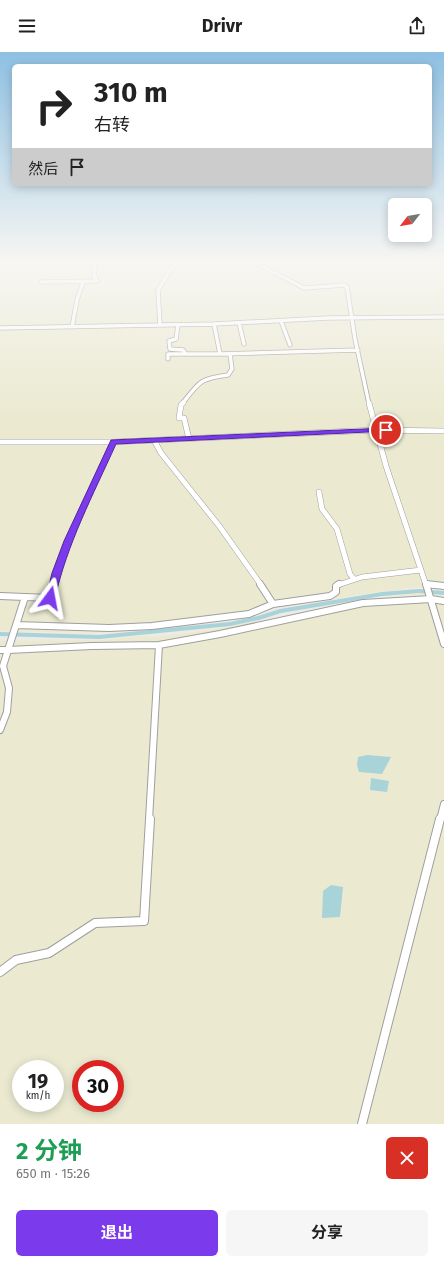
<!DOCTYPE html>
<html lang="zh">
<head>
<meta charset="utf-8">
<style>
  :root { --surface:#fff; --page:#f6f6f6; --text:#222; --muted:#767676; --accent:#7c3aed }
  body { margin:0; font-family:"Fira Sans","Noto Sans SC",sans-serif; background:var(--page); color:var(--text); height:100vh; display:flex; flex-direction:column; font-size:15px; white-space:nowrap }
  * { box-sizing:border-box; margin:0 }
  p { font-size:13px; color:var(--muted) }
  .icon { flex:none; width:22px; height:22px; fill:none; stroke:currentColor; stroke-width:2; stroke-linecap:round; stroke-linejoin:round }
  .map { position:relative; height:1072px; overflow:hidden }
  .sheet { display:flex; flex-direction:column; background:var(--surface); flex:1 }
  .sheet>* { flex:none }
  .guide { position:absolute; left:12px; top:12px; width:420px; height:122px; border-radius:6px; box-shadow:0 2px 10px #0003; background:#fff; color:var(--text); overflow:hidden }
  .needle { width:26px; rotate:239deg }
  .tools { position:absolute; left:388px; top:146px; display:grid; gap:8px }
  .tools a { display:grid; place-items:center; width:44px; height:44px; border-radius:6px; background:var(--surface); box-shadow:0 2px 10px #0003; font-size:20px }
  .speed { position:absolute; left:12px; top:1008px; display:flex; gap:8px; font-size:20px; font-weight:700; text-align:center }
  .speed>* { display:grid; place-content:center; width:52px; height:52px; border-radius:50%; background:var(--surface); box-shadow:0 2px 10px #0003; line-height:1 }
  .speed small { font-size:10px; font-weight:400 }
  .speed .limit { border:6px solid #d22; background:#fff; color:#111 }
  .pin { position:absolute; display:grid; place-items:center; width:34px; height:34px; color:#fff; margin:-17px; border:2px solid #fff; border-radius:50%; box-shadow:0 1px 4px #0007 }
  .me { position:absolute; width:44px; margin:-22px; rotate:13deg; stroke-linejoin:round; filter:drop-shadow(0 0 3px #0008) }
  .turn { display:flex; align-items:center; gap:14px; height:84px; padding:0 16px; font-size:18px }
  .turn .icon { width:52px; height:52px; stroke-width:2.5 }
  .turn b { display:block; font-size:28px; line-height:34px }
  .then { display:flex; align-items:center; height:38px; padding:0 16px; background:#0003; gap:8px; font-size:15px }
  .round { display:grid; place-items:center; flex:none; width:42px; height:42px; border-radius:6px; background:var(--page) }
  .headline { display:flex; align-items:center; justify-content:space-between; height:68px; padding:0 16px }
  h1 { font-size:24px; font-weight:700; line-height:30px; color:#1e9e55 }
  .cta { display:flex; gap:8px; margin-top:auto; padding:8px 16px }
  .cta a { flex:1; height:46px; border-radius:6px; background:var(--accent); color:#fff; font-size:16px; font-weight:700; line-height:46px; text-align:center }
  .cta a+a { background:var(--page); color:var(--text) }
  header { display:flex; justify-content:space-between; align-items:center; height:52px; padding:0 16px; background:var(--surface); font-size:18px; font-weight:700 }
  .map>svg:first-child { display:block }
</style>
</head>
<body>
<header><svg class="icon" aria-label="menu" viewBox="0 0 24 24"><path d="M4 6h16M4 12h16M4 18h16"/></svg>Drivr<svg class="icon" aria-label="share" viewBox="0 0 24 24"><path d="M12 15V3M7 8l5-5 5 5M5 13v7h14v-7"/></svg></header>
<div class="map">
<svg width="444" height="1072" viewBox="0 0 444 1072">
  <rect width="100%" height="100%" fill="#eeeae5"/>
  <path fill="#ebead1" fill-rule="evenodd" d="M0,211H444V538L421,535L377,540L275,556L239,567L154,577L94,581L0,579Z
    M423,541L444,544V1072H0V589L103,588L140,584L156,585L217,577L368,547ZM21,1017H55V1051H21ZM81,1017H115V1051H81Z"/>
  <path fill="#a8d3d8" d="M367,703L391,705L382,722L359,720L357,713L358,705Z
    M371,726L389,729L387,740L370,738Z
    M331,833L343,835L340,865L322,866L323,839Z"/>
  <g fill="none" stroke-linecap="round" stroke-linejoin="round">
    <path fill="#a8d3d8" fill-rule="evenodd" d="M419,537L444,539V543L419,541L382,544L281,561L259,568L230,574L99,587L0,584V580L99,583L230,570L258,564L280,557L382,540Z"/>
    <g stroke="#9f9f9f" stroke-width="5">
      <path id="minor-far3" d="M0,211H5
        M256,211L304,236L344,233L347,235L355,287L369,352
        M41,230L97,229L94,224L95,211
        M281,269L290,293
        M239,271L244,292
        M214,272L220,302L358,298
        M160,273L158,238L175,211
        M178,273L176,287L169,289L170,297L183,298L186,302
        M72,275L77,248L83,230
        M0,276L214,272L328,266L444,265
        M168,307V302H220
        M182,352C200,329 199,327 228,323L232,317L230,302"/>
    </g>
    <g stroke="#9f9f9f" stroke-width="6">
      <path id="minor-far2" d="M183,351L181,353L179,366H184L189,387
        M369,351L386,414L426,533
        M154,388L161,401L220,475L261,533
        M0,390H113L376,378L444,379
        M319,440L322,457L337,477L350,522L354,527
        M426,532L433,533
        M54,533L70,486L113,390
        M338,533L362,525L421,518"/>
    </g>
    <g stroke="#9f9f9f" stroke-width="8">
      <path id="minor-far1" d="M260,532L273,552
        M426,532L444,592
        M426,532L444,534
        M0,544L50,546L54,532
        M16,573L109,576L152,574L249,562L273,552L330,544L336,540V534L339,532
        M0,598H8L25,545
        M0,678L7,660L9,636L3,614L8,598L92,594L159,593L220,582L363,551L431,547L444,549
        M149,768L159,593
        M440,768L444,752"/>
    </g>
    <g stroke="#9f9f9f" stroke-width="10">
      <path id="minor" d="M0,920L16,908L49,901L95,871L144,869L150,767
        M362,1072L440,767"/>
    </g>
    <use href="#minor-far3" stroke="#fff" stroke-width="3.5"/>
    <use href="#minor-far2" stroke="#fff" stroke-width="5"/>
    <use href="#minor-far1" stroke="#fff" stroke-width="6"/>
    <use href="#minor" stroke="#fff" stroke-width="8"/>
  </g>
  <linearGradient id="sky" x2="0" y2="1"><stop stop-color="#8ec0e2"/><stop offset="0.58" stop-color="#f7f6f3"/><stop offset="1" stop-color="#f7f6f3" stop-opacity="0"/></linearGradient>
  <rect width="444" height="361" fill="url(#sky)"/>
  <path fill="#7c3aed" stroke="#51269a" d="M386,376L390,378L389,379L116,392C93,443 67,492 55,546L50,549L46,546L52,521L64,489L111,388Z"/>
</svg>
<div class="tools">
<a><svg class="needle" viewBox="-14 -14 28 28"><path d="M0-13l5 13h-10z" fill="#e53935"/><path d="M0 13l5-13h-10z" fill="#767676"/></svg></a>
</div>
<div class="speed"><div>19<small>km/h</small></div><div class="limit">30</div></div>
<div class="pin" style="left:386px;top:378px;background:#d93025"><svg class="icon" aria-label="arrive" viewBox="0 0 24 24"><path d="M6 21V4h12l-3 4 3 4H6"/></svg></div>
<svg class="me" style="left:50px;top:546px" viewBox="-20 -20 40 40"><path d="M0-17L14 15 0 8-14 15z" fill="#7c3aed" stroke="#fff" stroke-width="4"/></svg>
<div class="guide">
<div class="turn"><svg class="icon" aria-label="right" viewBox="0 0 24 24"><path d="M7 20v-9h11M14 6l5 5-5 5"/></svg><div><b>310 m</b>右转</div></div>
<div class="then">然后<svg class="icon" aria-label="arrive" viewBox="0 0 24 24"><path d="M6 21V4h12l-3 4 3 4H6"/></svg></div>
</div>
</div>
<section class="sheet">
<div class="headline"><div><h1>2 分钟</h1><p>650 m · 15:26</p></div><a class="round" style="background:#d93025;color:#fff"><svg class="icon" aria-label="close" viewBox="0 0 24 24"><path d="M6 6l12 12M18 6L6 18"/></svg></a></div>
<div class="cta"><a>退出</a><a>分享</a></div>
</section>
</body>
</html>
